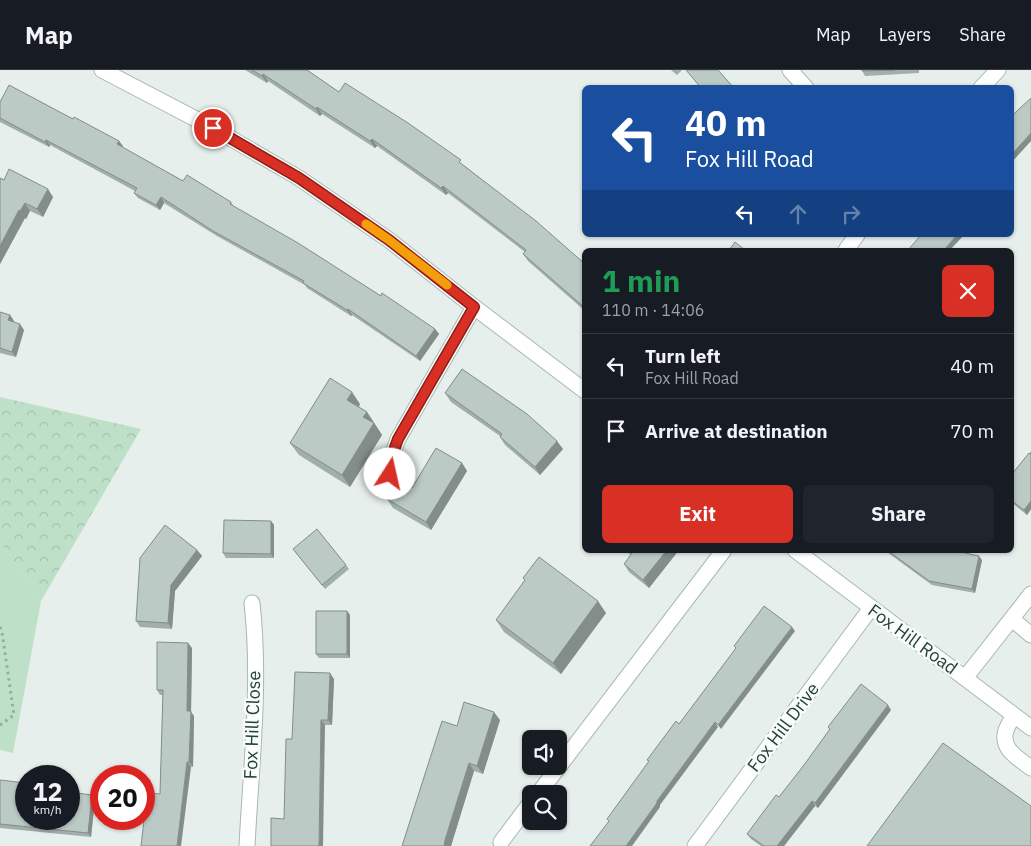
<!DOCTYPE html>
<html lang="en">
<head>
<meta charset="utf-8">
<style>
  :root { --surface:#171b24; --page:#20242c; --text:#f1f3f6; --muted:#9ea1a6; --line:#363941; --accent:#d93025 }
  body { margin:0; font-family:"IBM Plex Sans",sans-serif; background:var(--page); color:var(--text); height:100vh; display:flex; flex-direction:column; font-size:19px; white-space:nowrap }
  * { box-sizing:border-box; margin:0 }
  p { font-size:16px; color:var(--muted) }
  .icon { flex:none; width:28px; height:28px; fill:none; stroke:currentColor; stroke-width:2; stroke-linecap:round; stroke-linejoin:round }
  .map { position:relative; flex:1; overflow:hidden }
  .drawer { position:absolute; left:582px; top:178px; width:432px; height:305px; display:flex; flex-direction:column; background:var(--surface); border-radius:8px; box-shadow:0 1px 4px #0004 }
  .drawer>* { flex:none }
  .banner { position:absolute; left:582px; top:15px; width:432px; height:152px; border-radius:8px; box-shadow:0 1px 4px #0004; background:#1a4fa0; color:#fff; overflow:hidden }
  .controls { position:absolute; left:522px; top:660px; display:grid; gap:10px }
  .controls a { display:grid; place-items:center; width:45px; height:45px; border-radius:8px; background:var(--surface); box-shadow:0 1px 4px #0004; font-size:25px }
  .speed { position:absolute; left:15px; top:695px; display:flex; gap:10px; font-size:25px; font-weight:700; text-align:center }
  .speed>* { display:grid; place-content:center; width:65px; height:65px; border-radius:50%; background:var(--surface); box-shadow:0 1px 4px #0004; line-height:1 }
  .speed small { font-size:12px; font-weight:400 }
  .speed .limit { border:8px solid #d22; background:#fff; color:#111 }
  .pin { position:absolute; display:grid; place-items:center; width:42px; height:42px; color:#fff; margin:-21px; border:2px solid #fff; border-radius:50%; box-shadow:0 1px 5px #0007 }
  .me { position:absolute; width:55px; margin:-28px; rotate:10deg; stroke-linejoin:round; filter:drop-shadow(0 0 4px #0008) }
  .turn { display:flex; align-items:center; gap:18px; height:105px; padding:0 20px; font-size:22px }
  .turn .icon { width:65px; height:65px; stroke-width:2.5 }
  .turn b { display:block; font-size:35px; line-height:42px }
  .lanes { display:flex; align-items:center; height:48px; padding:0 20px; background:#0003; justify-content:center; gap:25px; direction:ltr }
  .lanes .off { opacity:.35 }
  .round { display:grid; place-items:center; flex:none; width:52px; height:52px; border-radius:8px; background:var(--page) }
  .overview { display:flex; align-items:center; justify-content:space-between; height:85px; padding:0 20px }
  h1 { font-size:30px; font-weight:700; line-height:38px; color:#1e9e55 }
  .action { display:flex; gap:10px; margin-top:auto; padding:10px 20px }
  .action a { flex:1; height:58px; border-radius:8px; background:var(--accent); color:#fff; font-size:20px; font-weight:700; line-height:58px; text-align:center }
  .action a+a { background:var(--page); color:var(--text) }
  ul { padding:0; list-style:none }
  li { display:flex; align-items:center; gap:15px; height:65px; padding:0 20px; border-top:1px solid var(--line) }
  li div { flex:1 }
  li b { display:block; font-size:19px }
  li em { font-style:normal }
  header { display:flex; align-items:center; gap:30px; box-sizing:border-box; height:70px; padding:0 25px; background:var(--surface); border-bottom:1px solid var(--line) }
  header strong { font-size:24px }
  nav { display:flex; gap:28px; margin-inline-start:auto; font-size:18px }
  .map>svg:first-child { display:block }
</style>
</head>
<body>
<header>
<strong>Map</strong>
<nav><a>Map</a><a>Layers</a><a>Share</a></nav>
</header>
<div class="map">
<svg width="1031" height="776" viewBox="0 0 1031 776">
  <defs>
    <pattern id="forest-crowns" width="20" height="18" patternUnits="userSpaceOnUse" patternTransform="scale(1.25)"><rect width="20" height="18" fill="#bfe0c8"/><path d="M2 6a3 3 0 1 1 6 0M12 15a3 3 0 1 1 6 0" fill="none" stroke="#a4c1ad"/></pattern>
  </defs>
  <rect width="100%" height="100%" fill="#e6efeb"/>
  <path fill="#bfe0c8" d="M0,471L41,531L13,683L0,680Z"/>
  <path fill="url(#forest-crowns)" d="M0,327L141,359L41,531L0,471Z"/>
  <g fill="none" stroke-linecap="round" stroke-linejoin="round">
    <g stroke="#a8b8b2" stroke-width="17">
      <path id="service" d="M390,404L393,383L398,369L474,237
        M1012,549L1031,565
        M1014,646C1011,650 1008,655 1006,660C1000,679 1018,688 1031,698
        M538,724L724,480
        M501,772L531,732"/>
    </g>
    <g stroke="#a8b8b2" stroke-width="17">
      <path id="minor" d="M790,0L806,18
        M981,18L998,0
        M846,180L857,165
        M965,608L1031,524
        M247,776C251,697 261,612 252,533
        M695,776L871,538"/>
    </g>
    <g stroke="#a8b8b2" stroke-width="17">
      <path id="tertiary" d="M102,0L213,58L299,108L389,170L474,237L585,321
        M795,480L1031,658"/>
    </g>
    <path stroke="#86b3a5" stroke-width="3" stroke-dasharray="2.5 4" stroke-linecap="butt" d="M0,557L2,562L14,645L0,655"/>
    <use href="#service" stroke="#fff" stroke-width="15"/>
    <use href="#minor" stroke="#fff" stroke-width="15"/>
    <use href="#tertiary" stroke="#fff" stroke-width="15"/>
  </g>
  <path fill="#a1aea9" d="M245,0H307L339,22L465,96L585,194V241L528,191L523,184L525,182L448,123L446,125L377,76L375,78L322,44L320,46L268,11L267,13Z
    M671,0H682L677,5Z
    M862,0H919V3L865,6Z
    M0,32L73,49L119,71L122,77L183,111L231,132L234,137L435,259L439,264L420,291L352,245L351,246L307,218L305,215L217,166L164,133L160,140L138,128L134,123L135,121L50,75L49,77L0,52Z
    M0,108L53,127L43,147L30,141L26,149L25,148L0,194Z
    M0,242L10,245L14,251L13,252L24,260L16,287L0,283Z
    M445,323L563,379L540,405L505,375L500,367V366L451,332Z
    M360,334L359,337L367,342L382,365L350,417L299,385L290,373Z
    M1031,382V439L1027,445L1012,433V404Z
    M462,393L467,401L431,460L393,438L387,429L412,418Z
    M271,451L274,455V488H226L223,483Z
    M293,479L346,495L349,499L325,519Z
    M197,480L202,486L175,521L172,559L140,557L136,551Z
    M624,480H679L649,518L629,502L624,494L631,485Z
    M884,480H951L982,490L975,523L932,515Z
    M523,508L606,543L561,604L504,562L496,550L525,511Z
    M347,541L350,545V588H319L316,584Z
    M192,578L191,642L194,646L193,697H191L160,724L163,625H160L157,620Z
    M334,609L332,655H325L284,749L292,669Z
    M891,640L818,738L815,736L784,776H761L751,769L747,764L779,727L804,695L830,660L828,657Z
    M500,650L483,704L474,701L451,776L457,656Z
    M0,710L26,749L95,729L91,767L0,758Z"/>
  <path fill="#838d89" d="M263,4L268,11L267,13L262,6Z
    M317,37L322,44L320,46L316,39Z
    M1031,63V71L1012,92V84Z
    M372,69L377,76L375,78L370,71Z
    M46,70L50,75L49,77L45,72Z
    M119,71L123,76L121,79L117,74Z
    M443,116L448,123L446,125L441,118Z
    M48,119L53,127L43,147L37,139Z
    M161,127L164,133L160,140L156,135Z
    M25,133L30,141L26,149L20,141Z
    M19,140L25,148L0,194V176Z
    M957,165H964L950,180H944Z
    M348,239L352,245L351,246L347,240Z
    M10,245L14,251L12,256L8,250Z
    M20,254L24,260L16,287L12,282Z
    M435,259L439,264L420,291L416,286Z
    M352,322L360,334L356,342L347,330Z
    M367,342L382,365L350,417L342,405L363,347Z
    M557,371L563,379L540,405L535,397Z
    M462,393L467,401L431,460L426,452Z
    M1031,431V439L1027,445L1024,440Z
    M271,451L274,455V488L271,484Z
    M197,480L202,486L175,521L172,559L168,553L171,515Z
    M667,480H679L649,518L643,510Z
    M979,486L982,490L975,523L972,519Z
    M598,531L606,543L561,604L553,593Z
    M347,541L350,545V588L347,584Z
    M792,557L795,561L721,659L718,655Z
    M188,573L192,578L191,642L194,646L193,697L189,692L187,641Z
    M330,603L334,609L332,655L328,650Z
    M888,635L891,640L818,738L815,733Z
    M494,642L500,650L483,704L477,696Z
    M321,650L325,655L323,776H319Z
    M715,652L718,657L660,735V737L632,776H626L657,731Z
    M187,692L191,697L181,776H177Z
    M469,693L474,701L451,776H444L445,770Z
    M92,725L95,729L91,767L88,763Z
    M812,731L815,736L784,776H777Z"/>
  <path fill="#bbcac4" stroke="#838d89" d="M252,0H307L339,22L345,13L408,53L461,90L459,92L536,151L585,194V238L523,184L526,180L443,116L441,118L372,69L370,71L317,37L316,39L263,4L262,6Z
    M686,0H718L734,18H701Z
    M862,0H895L862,1Z
    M9,15L73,49L74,47L119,71L117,74L183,111L187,105L231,132L230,134L298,173L381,226L382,223L435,259L416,286L348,239L347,240L303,213L304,211L213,161L161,127L156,135L134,123L137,118L46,70L45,72L0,48V32Z
    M1031,28V63L1012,84V46L1019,39Z
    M9,99L48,119L37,139L25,133L20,141L19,140L0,176V108L4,110Z
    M921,165H957L944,180H908Z
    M735,172L745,180H729Z
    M0,242L10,245L8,250L20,254L12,282L0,278Z
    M462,299L527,344L557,371L535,397L500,367L502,364L445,323Z
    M330,308L352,322L347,330L367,342L363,347L374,353L342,405L290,373Z
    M436,378L462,393L426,452L387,429L399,410L412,418Z
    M1031,382V431L1024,440L1012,431V404L1029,383L1030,384Z
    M224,450L271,451V484L223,483Z
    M165,455L197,480L171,515L168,553L136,551L140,488Z
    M317,459L346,495L322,515L293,479Z
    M628,480H667L643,510L624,494L632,483Z
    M887,480H951L979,486L972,519L929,511Z
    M539,487L598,531L553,593L496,550L525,510L523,508Z
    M764,536L792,557L718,655L715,652L657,731V733L626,776H590L609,751L607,749L649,691L647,690L676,651L679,654L736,578L734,576Z
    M316,541H347V584H316Z
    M157,572L188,573L187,641H191L189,692H187L177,776H141L147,723L160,724L163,620H157Z
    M295,602L330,603L328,650H321L319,776H271V748L284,749L286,669H292Z
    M861,614L888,635L815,733L812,731L777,776H764L747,764L776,725L779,727L804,695L830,659L828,657Z
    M464,632L494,642L477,696L469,693L445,770L444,776H402L442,651L457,656Z
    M943,673L1031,736V776H867Z
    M0,710L26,713V749H69V722L92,725L88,763L0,754Z"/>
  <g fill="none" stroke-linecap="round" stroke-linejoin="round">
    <g stroke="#8d1f18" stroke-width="12">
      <path id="route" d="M213,58L299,108L389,170L474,237L398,369L393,383L390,404"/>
    </g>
    <use href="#route" stroke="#d93025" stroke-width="9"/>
    <path stroke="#f59e0b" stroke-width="9" d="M366,154L389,170L447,215"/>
  </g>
  <g text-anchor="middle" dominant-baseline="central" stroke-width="5" stroke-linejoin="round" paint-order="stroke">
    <g font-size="18" fill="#24423a" stroke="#f7fbf9">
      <text transform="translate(913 569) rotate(36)">Fox Hill Road</text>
      <text transform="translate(252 655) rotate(-88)">Fox Hill Close</text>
      <text transform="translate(783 657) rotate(-53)">Fox Hill Drive</text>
    </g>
  </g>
</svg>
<div class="controls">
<a><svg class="icon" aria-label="sound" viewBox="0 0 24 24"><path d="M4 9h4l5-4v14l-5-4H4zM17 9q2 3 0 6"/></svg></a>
<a><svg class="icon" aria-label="search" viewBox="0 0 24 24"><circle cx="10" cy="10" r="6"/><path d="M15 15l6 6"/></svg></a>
</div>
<div class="speed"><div>12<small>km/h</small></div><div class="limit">20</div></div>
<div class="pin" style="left:213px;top:58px;background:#d93025"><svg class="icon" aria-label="arrive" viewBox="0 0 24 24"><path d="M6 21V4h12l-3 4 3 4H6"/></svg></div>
<svg class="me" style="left:390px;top:404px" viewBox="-20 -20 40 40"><circle r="19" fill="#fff"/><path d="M0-13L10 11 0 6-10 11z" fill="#d93025"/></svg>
<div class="banner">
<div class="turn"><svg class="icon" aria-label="left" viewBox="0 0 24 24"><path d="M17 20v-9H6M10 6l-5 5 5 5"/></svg><div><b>40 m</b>Fox Hill Road</div></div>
<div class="lanes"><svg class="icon" aria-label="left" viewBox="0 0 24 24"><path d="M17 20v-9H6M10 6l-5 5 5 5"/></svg><svg class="icon off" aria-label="ahead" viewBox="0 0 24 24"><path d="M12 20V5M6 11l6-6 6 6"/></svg><svg class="icon off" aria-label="right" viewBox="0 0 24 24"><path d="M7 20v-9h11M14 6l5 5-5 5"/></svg></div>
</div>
<section class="drawer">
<div class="overview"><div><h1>1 min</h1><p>110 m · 14:06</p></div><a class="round" style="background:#d93025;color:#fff"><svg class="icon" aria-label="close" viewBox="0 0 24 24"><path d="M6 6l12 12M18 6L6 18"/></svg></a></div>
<ul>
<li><svg class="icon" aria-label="left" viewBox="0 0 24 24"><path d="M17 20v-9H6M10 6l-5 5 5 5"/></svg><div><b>Turn left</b><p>Fox Hill Road</p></div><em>40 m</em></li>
<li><svg class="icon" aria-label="arrive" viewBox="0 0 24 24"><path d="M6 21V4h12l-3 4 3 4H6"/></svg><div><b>Arrive at destination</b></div><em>70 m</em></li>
</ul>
<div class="action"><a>Exit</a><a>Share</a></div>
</section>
</div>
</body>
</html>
